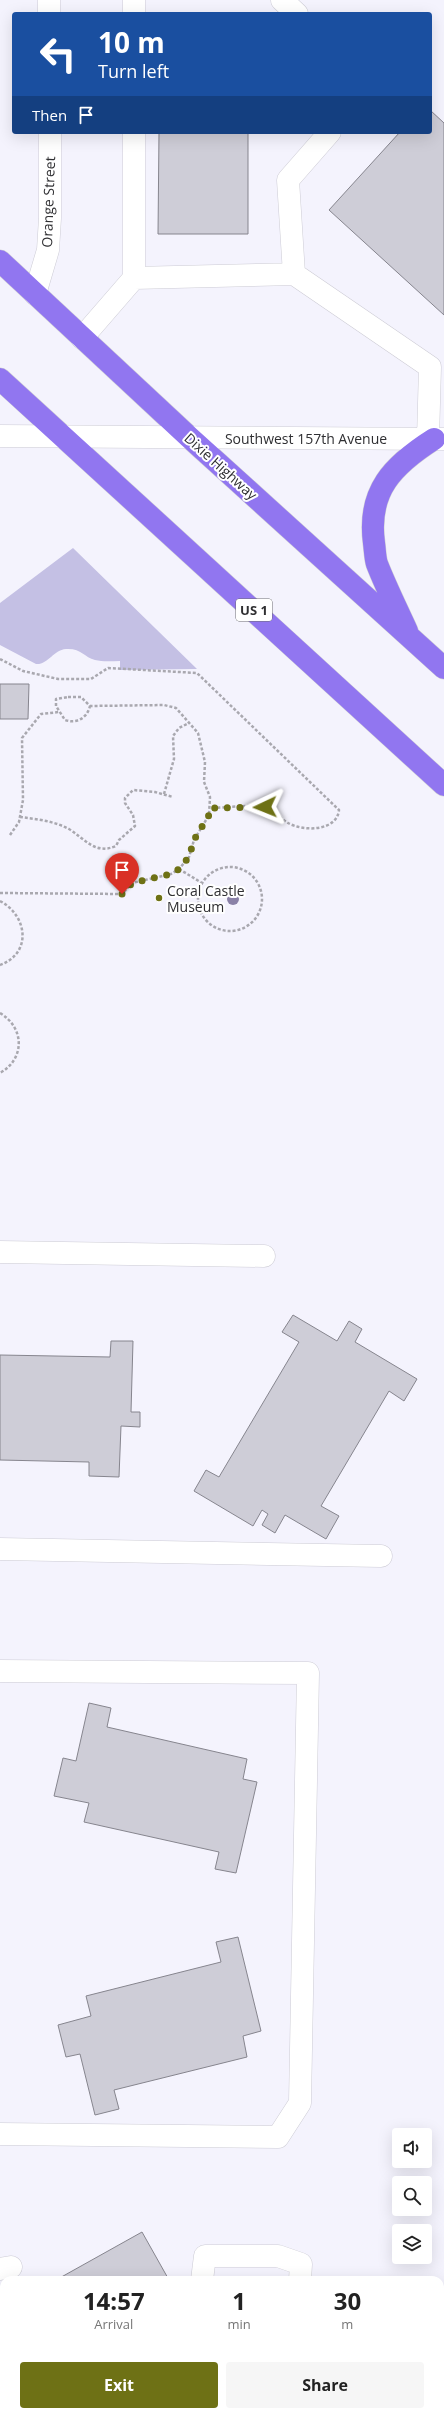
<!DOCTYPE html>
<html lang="en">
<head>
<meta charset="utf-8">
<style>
  :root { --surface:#fff; --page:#f6f6f6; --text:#222; --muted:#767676; --accent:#6e7115 }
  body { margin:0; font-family:"Open Sans",sans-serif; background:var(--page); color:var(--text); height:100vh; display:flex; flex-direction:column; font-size:15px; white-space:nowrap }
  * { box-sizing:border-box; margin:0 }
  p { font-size:13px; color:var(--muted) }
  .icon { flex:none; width:22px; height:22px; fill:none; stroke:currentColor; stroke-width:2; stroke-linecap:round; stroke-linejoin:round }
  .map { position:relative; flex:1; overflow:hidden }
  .side { position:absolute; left:0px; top:2276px; width:444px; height:140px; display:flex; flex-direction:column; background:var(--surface); border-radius:12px 12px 0 0; box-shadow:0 4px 16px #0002 }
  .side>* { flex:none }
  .hud { position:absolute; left:12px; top:12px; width:420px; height:122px; border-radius:4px; box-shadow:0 4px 16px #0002; background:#1a4fa0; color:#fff; overflow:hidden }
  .fabs { position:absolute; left:392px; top:2128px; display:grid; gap:8px }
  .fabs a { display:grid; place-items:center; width:40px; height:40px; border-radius:4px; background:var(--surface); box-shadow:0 4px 16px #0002; font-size:20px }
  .pin { position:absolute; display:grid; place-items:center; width:34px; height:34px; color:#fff; margin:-41px -17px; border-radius:50% 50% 50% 0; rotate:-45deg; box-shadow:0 0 4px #0007 }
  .pin .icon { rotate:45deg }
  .me { position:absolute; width:44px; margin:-22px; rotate:268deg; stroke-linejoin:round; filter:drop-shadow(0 0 3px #0008) }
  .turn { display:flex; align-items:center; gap:14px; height:84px; padding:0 20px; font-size:18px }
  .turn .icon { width:52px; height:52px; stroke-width:2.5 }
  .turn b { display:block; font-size:28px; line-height:34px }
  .then { display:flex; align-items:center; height:38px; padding:0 20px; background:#0003; gap:8px; font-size:15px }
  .eta { display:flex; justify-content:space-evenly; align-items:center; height:68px; text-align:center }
  .eta b { font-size:24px; font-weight:700; line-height:28px }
  .cta { display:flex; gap:8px; margin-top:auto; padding:8px 20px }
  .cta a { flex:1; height:46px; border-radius:4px; background:var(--accent); color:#fff; font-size:16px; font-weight:700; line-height:46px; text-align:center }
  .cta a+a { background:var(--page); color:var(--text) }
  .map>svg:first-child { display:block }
</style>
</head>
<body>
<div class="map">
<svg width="444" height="2416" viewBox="0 0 444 2416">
  <rect width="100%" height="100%" fill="#f4f3fd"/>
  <path fill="#c4c0e4" d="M73,548L197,669L120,670V661C112,661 103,662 95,660C84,657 81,648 66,649C53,650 48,665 36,664L0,645V603Z"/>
  <path fill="#cecdd7" stroke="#86858e" d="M430,110L444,123V315L329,210L400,132H430Z
    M159,132H248V234H158Z
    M0,684H29L28,719H0Z
    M293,1315L337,1341L349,1321L362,1329L355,1342L417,1379L404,1401L389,1391L321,1506L339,1516L326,1539L285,1515L275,1533L262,1525L268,1514L262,1510L253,1526L194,1491L206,1470L219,1477L299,1342L282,1332Z
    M111,1341H133L131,1412H140V1427L121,1426L119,1477L89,1476V1462L0,1460V1355L110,1357Z
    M89,1703L111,1708L107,1727L247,1759L243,1779L257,1782L236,1873L215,1869L219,1852L84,1822L89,1803L54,1796L63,1758L76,1761Z
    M238,1937L261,2031L243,2036L247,2057L114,2090L119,2109L95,2115L80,2054L66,2057L58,2025L91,2016L86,1996L221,1962L216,1942Z
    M142,2232L169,2280H56Z
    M4,2309V2411L0,2413V2312Z"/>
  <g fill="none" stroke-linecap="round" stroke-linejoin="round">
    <g stroke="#cdccd5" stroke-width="23">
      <path id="minor" d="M49,0V14
        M282,0L297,14
        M134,14V0
        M294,274L288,180L330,132
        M134,278L294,274L430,367L428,439
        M35,294L48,250L50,218V132
        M82,338L134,278V132
        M0,436L444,439
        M0,1252L264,1256
        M0,1549L381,1556
        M0,1671L308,1673L300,2103L278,2137L0,2134
        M0,2269L11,2267
        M202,2280L205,2256H278L301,2264L300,2280
        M89,2416L96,2412
        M444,2416V2379"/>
    </g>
    <g stroke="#d1d1d2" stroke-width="23">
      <path id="highway" d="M0,261L189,437L444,668
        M0,379L444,785
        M407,631C397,609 386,587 377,564C375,558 375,550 374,543C367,491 393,465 434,439"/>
    </g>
    <path stroke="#a9a8af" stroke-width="2.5" stroke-dasharray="3 2" stroke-linecap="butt" d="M0,659L23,671L58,679H91L108,668L197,673L339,810C337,831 304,832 288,823C281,819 274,810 265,807C255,804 222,808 210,808
      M68,697H81L90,706C87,718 77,724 65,720L56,706V699Z
      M164,794L174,759L173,736L179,728L189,723
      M20,817C36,819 54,821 69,829C85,839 95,855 116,846L119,840L135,826L133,815L125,803V798L133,790L155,792L173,797
      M10,835L19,822L23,800L22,738L41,714L59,712
      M198 899a32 32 0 1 1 64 0a32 32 0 1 1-64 0Z
      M179,869L202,883
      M0,893L122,894L132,883L171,874L179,869L189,857L194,840L209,815L210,797L204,782L205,762L198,733L176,708L164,705L90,706
      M0,901C27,915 33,953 0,965
      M0,1013C25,1028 25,1059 0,1073"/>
    <use href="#minor" stroke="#fff" stroke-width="22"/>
    <use href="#highway" stroke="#9176f0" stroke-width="22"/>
  </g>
  <circle fill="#8a81a7" cx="233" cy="899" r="6"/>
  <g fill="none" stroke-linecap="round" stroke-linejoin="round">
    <path stroke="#6e7115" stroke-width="7" stroke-dasharray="0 12.6" d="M122,894L132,883L171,874L179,869L189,857L194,840L209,815L210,808L265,807"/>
  </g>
  <circle fill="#6e7115" stroke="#fff" stroke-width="1.5" cx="159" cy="898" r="4"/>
  <g text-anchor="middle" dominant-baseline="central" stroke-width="4" stroke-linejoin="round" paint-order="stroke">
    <rect fill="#fff" stroke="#6d6d70" stroke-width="1" x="236" y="599" width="36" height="22" rx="3"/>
    <g font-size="13" font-weight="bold" fill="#2f2f32">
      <text x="254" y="610">US 1</text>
    </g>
    <g font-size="14" fill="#2f2f32" stroke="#fff">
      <text transform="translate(48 202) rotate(-88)">Orange Street</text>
      <text x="306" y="438">Southwest 157th Avenue</text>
      <text transform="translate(221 466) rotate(42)">Dixie Highway</text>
    </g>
    <g font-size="14" fill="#2f2f32" stroke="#fff" text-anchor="start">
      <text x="167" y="890">Coral Castle<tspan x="167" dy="16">Museum</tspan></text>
    </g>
  </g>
</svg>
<div class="fabs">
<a><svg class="icon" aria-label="sound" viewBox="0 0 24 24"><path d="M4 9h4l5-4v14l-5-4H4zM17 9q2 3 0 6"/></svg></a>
<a><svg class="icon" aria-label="search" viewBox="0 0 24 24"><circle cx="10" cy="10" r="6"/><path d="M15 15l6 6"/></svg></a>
<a><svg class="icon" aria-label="layers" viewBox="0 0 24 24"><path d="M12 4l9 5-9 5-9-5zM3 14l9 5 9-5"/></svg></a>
</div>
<div class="pin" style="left:122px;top:894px;background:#d93025"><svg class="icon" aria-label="arrive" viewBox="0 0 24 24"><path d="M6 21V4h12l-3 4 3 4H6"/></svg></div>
<svg class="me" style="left:265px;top:807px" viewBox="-20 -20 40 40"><path d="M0-17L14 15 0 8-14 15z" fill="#6e7115" stroke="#fff" stroke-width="4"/></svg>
<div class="hud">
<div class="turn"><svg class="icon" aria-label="left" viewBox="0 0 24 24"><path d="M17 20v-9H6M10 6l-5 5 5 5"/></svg><div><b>10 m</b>Turn left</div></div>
<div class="then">Then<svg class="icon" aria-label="arrive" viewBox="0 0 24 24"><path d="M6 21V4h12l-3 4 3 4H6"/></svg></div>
</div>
<section class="side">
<div class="eta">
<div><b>14:57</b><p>Arrival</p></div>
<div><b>1</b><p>min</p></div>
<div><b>30</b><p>m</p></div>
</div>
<div class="cta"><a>Exit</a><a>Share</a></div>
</section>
</div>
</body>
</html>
